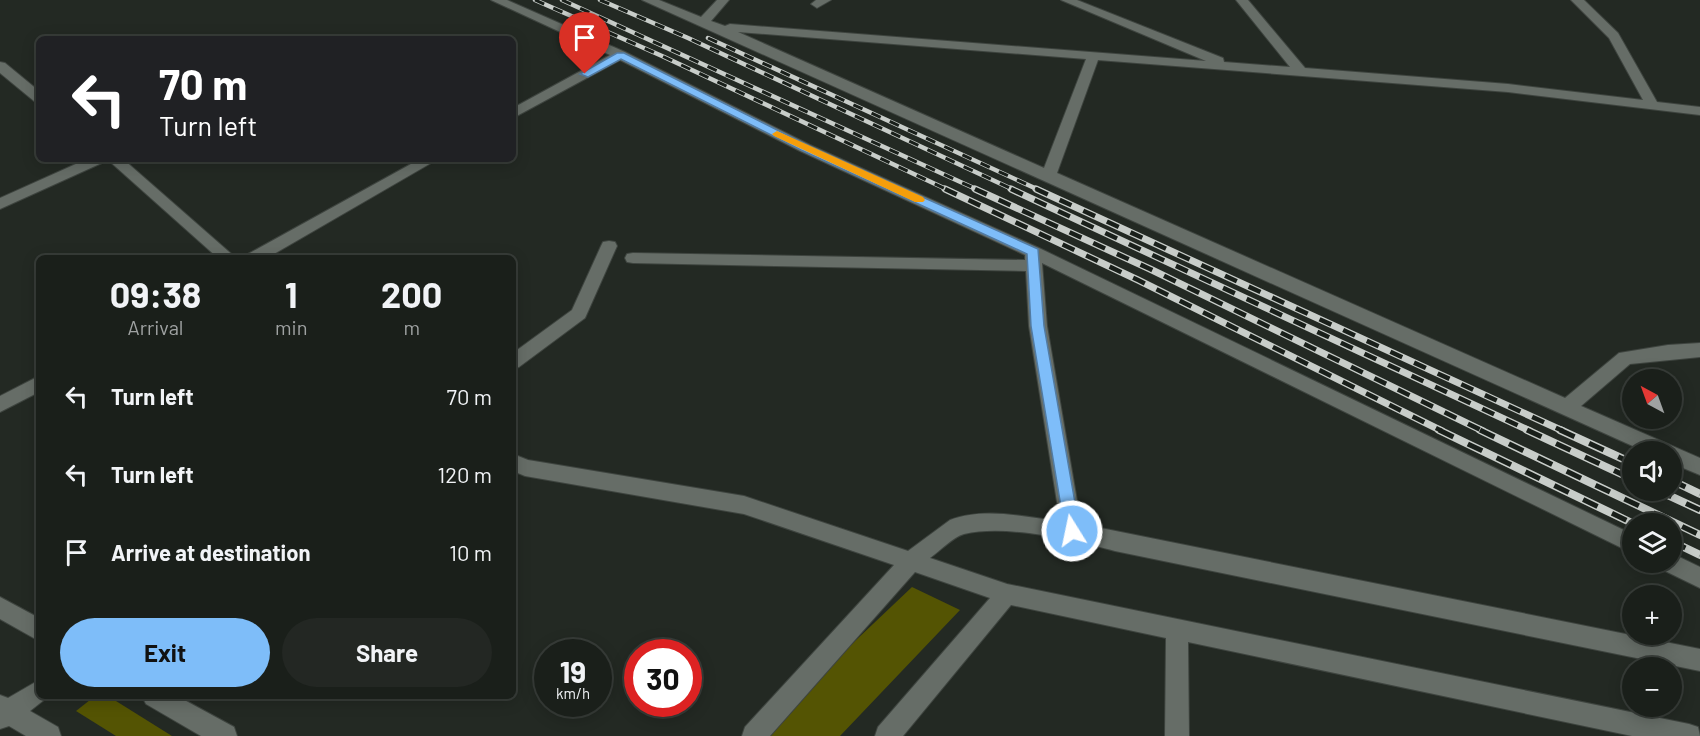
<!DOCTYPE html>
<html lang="en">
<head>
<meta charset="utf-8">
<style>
  :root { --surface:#1a1f1a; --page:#232723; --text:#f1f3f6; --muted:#9fa2a2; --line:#383d39; --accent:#7ebdf9 }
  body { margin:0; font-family:Barlow,sans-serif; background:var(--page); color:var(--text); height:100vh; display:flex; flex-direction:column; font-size:22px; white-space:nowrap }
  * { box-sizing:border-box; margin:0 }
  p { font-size:20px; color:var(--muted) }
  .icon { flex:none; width:33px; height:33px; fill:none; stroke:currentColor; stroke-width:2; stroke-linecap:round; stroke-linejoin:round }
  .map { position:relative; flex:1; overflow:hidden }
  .sheet { position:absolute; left:36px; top:255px; width:480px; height:444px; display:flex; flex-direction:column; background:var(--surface); border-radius:9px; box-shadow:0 3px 15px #0003,0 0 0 2px var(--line) }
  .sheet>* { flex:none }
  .hud { position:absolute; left:36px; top:36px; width:480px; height:126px; border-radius:9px; box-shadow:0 3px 15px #0003,0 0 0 2px var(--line); background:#202124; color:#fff; overflow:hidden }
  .needle { width:39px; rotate:319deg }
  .tools { position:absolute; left:1622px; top:369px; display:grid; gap:12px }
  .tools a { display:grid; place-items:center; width:60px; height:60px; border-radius:50%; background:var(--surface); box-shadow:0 3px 15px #0003,0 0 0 2px var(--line); font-size:30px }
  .speed { position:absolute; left:534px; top:639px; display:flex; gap:12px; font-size:30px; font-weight:700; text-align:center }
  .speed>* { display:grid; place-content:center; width:78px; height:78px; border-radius:50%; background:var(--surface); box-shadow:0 3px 15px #0003,0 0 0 2px var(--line); line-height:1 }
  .speed small { font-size:15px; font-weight:400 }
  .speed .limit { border:9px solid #d22; background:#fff; color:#111 }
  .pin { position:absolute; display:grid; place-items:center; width:51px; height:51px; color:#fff; margin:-62px -26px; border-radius:50% 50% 50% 0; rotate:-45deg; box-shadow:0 0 6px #0007 }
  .pin .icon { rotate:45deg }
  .me { position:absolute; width:66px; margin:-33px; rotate:350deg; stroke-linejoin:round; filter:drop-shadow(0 0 4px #0008) }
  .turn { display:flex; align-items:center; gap:21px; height:126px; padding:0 24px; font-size:27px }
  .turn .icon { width:78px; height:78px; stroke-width:2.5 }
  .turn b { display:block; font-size:42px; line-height:51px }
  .eta { display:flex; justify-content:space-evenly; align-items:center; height:102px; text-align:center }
  .eta b { font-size:36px; font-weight:700; line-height:42px }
  .cta { display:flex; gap:12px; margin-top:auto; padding:12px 24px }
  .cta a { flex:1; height:69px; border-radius:36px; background:var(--accent); color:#111; font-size:24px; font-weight:700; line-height:69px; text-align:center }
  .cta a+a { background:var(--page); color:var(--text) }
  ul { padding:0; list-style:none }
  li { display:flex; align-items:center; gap:18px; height:78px; padding:0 24px }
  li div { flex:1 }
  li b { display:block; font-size:22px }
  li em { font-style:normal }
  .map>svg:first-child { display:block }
</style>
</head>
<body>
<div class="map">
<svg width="1700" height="736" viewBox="0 0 1700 736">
  <rect width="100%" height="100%" fill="#232923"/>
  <path fill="#545403" d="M912,587L960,610L840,736H755Z
    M95,696H108L172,736H116L76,711Z"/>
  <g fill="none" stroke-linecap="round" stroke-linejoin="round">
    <g stroke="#3e443f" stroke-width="2">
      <path id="minor" d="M491,0H507L625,52L810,145L1039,248L1632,534V553L1042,263L1047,326L1081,524L1700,649V671L1115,551C1074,540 1006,524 964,534C953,537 940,551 930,558L1007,584L1689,724L1698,727L1700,736H1632L1188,642L1189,736H1165L1166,638L1011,605L903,736H875L878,727L990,598L915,572L770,736H742L745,727L894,565L744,514L525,476L513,471V454L528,460L744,496L908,551L950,520C984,507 1024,517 1060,521L1029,326L1026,271L633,263L627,262L625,258L627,254L633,253L1025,260V255L800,151L620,60L513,118V108L610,55Z
        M642,0H659L701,17L717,0H729L711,21L725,26L730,24L1206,61L1061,0H1077L1223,58L1224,62L1290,67L1236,0H1248L1305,68L1508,84L1643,100L1609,38L1571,0H1584L1618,33L1657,102L1700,107V115L1508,92L1098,60L1057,173L1565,398L1619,353L1668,345L1700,343V357L1630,364L1581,406L1700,458V475L1671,463V452H1646ZM738,32L1086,59L1044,168Z
        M816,0H831L817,8L811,4Z
        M0,62L5,63L39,91V102L34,101L0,73Z
        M87,159H106L104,162L0,209V198Z
        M107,159H123L236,258H218Z
        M420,159H438L267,258H246L248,254Z
        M609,241L615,242L617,246L585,318L519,367L513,369V353L572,310L601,246L603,242Z
        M39,376V392L0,412V396Z
        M1671,553L1700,567V588L1661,569L1659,562H1671Z
        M0,597L39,618V641L0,619Z
        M39,680V696H49L30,711L58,727L61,736H26L9,726L0,729V695L8,698Z
        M142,696H177L234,727L237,736H201L146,704Z"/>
    </g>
    <use href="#minor" fill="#666d67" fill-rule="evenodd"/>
    <g stroke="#c8cdc9" stroke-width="4.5">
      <path id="rail-far2" d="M535,0L662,56L948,190
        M562,0L978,190
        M600,0L688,38L1014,190
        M708,38L1039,190"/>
    </g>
    <g stroke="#c8cdc9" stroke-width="7">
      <path id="rail-far1" d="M945,189L1138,280L1442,431
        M975,189L1150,269L1483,431
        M1011,189L1530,431
        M1036,189L1563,431"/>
    </g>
    <g stroke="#c8cdc9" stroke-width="8">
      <path id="rail" d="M1439,430L1634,524
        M1480,430L1700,535
        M1527,430L1632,479
        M1560,430L1632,463
        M1671,480L1700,494
        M1657,490L1700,510
        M1671,541L1700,555"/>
    </g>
    <use href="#rail-far2" stroke="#191f1a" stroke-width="3" stroke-dasharray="10" stroke-linecap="butt"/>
    <use href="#rail-far1" stroke="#191f1a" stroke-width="4.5" stroke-dasharray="13" stroke-linecap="butt"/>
    <use href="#rail" stroke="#191f1a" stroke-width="5" stroke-dasharray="16" stroke-linecap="butt"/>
  </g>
  <path fill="#7ebdf9" stroke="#527ba2" stroke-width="1.5" d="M617,53H624L809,146L1038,249L1044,326L1080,531L1078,536L1072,538L1067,536L1065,531L1031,326L1027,254L801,150L621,59L588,77L580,74Z"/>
  <path fill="#f59e0b" d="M777,131L923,197L925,200L923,202H915L774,136L772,134Z"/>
</svg>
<div class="tools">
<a><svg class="needle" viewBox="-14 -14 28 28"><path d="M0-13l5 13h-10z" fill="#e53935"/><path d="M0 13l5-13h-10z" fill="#9fa2a2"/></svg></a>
<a><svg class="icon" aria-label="sound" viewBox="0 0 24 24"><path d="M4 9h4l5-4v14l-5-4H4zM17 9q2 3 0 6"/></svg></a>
<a><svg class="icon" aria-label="layers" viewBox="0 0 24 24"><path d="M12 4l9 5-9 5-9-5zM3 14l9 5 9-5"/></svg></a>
<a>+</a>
<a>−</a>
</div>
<div class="speed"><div>19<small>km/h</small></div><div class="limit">30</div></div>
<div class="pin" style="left:585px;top:74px;background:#d93025"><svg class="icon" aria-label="arrive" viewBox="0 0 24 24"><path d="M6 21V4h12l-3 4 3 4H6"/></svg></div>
<svg class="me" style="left:1072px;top:531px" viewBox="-20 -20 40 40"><circle r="17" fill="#7ebdf9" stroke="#fff" stroke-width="3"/><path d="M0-11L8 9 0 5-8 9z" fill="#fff"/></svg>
<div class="hud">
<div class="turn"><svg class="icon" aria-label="left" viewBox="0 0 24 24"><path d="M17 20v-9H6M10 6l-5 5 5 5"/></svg><div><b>70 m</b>Turn left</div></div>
</div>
<section class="sheet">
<div class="eta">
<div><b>09:38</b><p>Arrival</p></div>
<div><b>1</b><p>min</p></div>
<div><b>200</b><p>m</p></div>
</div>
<ul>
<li><svg class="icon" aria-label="left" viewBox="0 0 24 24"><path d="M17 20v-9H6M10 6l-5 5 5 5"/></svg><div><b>Turn left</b></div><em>70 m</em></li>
<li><svg class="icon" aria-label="left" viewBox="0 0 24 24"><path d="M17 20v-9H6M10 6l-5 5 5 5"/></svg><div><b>Turn left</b></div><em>120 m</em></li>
<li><svg class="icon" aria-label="arrive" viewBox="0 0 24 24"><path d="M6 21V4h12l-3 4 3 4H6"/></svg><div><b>Arrive at destination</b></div><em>10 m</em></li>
</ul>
<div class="cta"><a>Exit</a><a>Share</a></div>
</section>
</div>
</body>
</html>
